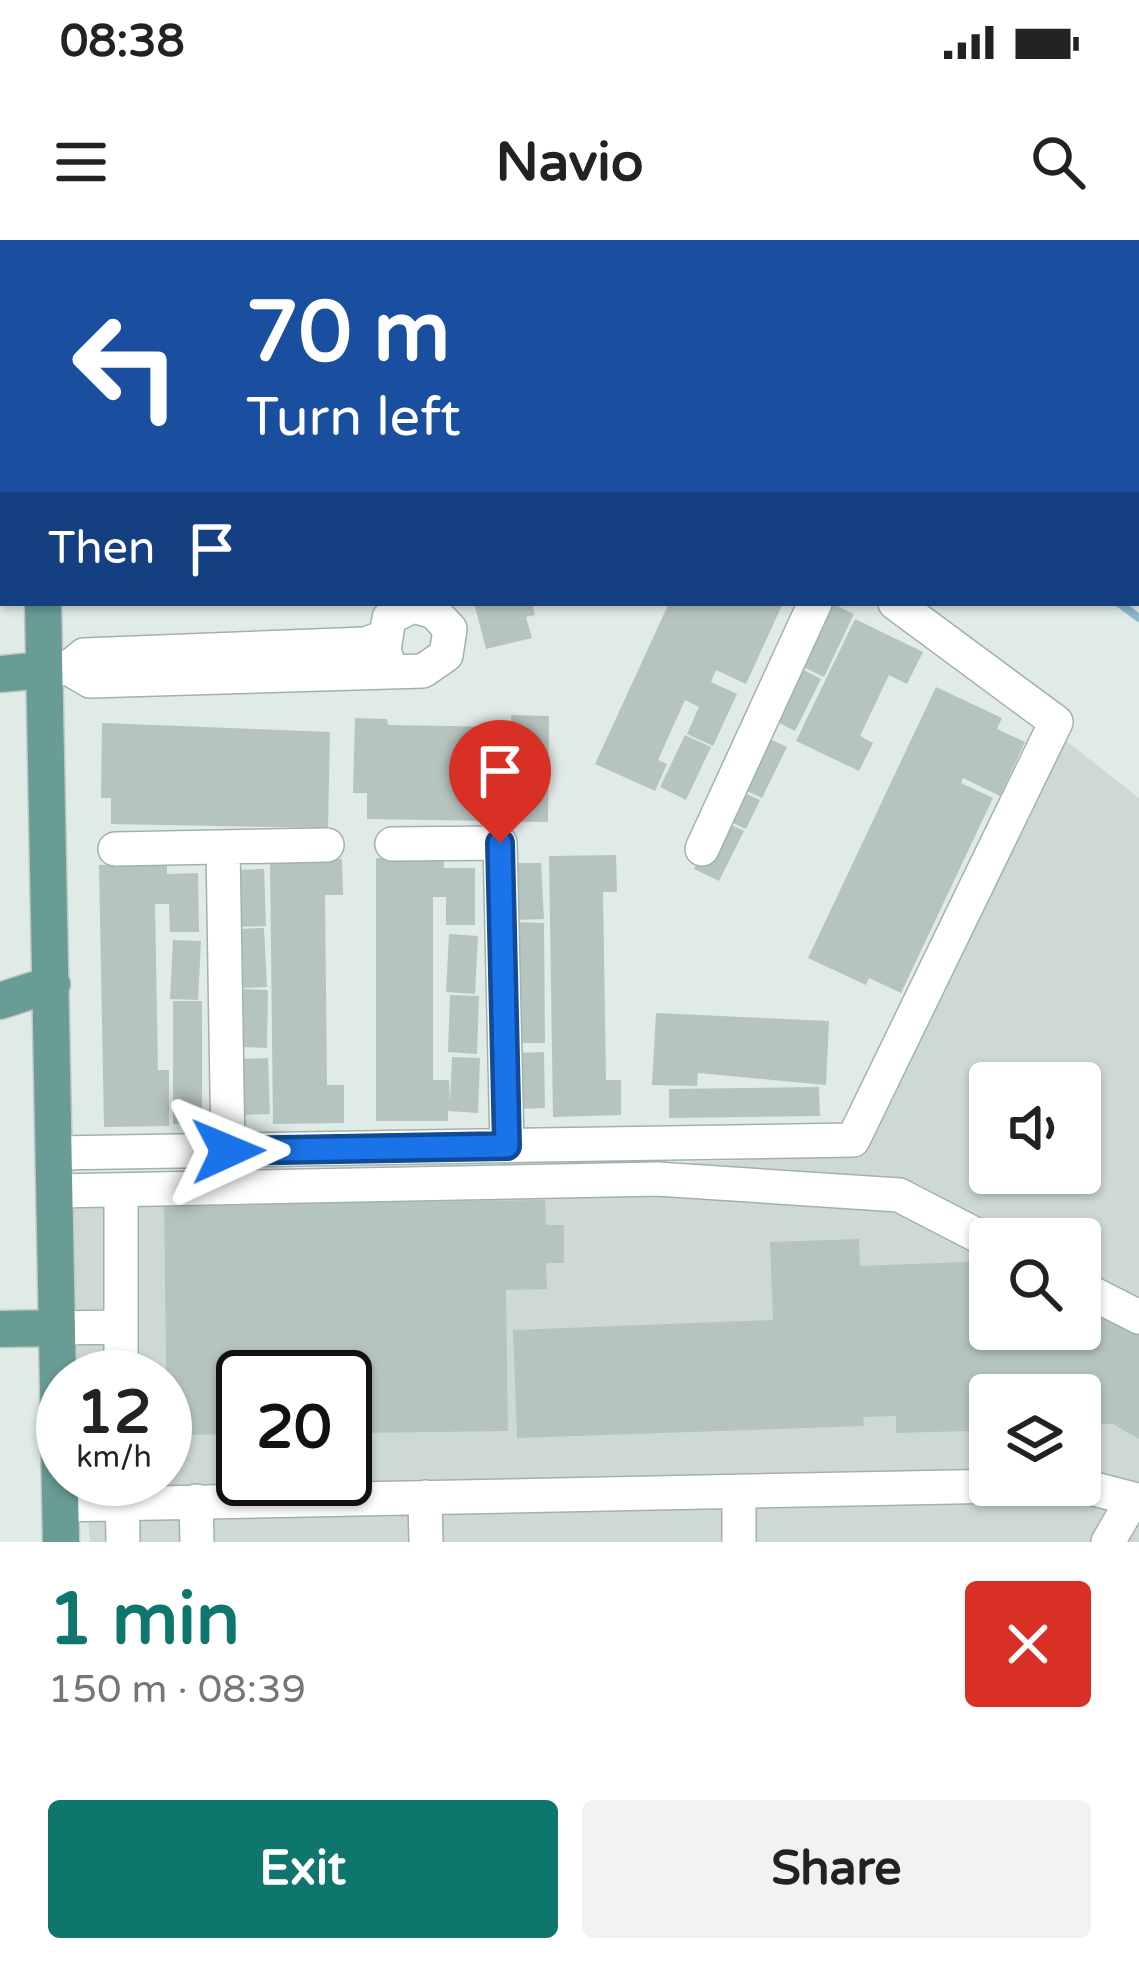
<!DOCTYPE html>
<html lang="en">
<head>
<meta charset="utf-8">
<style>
  :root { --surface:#fff; --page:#f2f2f2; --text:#222; --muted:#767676; --accent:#0f766e }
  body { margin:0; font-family:"Varela Round",sans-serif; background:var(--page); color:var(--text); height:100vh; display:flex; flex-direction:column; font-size:45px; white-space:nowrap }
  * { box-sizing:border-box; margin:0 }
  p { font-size:39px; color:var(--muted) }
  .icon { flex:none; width:66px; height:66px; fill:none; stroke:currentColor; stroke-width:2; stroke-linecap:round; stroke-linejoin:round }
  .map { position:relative; height:1302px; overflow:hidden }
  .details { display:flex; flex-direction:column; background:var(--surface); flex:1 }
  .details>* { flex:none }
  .hud { position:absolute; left:0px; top:0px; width:1140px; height:366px; box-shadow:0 3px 9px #0004; background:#1a4fa0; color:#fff; overflow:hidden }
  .buttons { position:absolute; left:969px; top:822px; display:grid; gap:24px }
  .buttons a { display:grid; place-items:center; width:132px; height:132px; border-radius:12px; background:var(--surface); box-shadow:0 3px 9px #0004; font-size:60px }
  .speed { position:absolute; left:36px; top:1110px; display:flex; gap:24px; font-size:60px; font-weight:700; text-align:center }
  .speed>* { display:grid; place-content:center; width:156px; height:156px; border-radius:50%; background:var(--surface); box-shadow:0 3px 9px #0004; line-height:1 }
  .speed small { font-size:30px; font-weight:400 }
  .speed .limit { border:6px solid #111; border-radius:18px; background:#fff; color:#111 }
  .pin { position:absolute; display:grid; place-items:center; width:102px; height:102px; color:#fff; margin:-123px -51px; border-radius:50% 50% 50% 0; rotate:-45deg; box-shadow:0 0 12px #0007 }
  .pin .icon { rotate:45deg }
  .me { position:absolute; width:132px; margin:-66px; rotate:89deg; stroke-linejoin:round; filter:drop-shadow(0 0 9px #0008) }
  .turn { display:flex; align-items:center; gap:42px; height:252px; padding:0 48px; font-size:54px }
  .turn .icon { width:156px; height:156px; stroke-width:2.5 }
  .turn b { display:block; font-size:84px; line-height:102px }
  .then { display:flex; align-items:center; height:114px; padding:0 48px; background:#0003; gap:24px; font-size:45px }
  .round { display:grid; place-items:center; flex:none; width:126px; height:126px; border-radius:12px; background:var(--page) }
  .head { display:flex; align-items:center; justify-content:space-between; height:204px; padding:0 48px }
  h1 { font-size:72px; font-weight:700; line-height:90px; color:var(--accent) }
  .cta { display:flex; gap:24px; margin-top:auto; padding:24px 48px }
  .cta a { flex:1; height:138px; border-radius:12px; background:var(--accent); color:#fff; font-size:48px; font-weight:700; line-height:138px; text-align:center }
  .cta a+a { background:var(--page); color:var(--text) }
  .status { display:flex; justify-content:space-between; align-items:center; height:84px; padding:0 60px; background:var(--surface); direction:ltr }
  .status svg { height:33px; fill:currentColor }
  header { display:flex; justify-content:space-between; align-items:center; height:156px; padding:0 48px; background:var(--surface); font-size:54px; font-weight:700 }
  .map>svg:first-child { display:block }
</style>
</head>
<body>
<div class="status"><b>08:38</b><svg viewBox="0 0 49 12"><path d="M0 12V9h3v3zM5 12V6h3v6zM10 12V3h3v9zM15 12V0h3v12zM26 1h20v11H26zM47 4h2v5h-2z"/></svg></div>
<header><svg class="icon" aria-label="menu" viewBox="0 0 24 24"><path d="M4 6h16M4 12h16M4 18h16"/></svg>Navio<svg class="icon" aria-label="search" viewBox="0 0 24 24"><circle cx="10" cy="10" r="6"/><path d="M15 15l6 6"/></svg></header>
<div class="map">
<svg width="1139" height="1302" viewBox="0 0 1139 1302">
  <rect width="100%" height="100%" fill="#e0eae6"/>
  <path fill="#ced9d6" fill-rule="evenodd" d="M1065,500L1139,558V1302H90L85,1239H165V1137H77L63,955L858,914ZM990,843H1080V933H990ZM990,999H1080V1089H990ZM243,1137H345V1239H243ZM990,1155H1080V1245H990Z"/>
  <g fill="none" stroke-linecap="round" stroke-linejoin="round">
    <path stroke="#8cb9cb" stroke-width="8" d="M638,0L642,3
      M1119,363L1139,378"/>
  </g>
  <path fill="#b6c4c0" d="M474,363H532L535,375L526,377L532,398L486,409Z
    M669,363H783L746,444L716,430L711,442L737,454L713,506L687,494L699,467L685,460L658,520L667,524L655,551L595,524Z
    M831,363L854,374L824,437L799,425Z
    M855,379L923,412L907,444L889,435L860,496L873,503L859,531L796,501Z
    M796,426L821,439L795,491L770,478Z
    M936,447L1002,478L997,489L1025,502L1000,556L963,538L961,543L993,558L901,753L869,738L866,745L808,718Z
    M511,475L549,476L548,582L367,579V553H353L355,478L387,479L388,485L511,487Z
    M102,483L330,492L328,588L111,584V558H101Z
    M685,495L711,507L686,560L660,547Z
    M761,495L787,507L762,558L736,546Z
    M734,548L760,560L746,589L720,577Z
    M719,579L744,591L719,641L694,629Z
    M616,615L617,652H603L606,840H621V875L553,877L549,616Z
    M376,618H444V628H475V685H446V657H433V840H449L450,862L452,817L480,818L478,873L448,871V881H376Z
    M342,619L343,655H325L327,845H344V883L273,884L270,620Z
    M167,623V634L198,633L199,692H170L169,664H155L158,830H169V886L104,887L99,625Z
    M513,623H541L544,679L515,680Z
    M264,629L266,686L238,687L236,630Z
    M516,682L544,683L545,803H517Z
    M264,688L267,747L239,748L236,689Z
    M449,694L478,696L475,754L446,752Z
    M173,700L201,701L198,760L170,759Z
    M240,749L268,750L267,808L239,807Z
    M450,755L479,756L477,814L448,812Z
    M173,761H202V884H173Z
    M656,773L829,781L826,845L698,833L697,846L652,845Z
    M544,812L545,868L518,869L517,813Z
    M268,818L270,874L242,875L239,819Z
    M819,847L820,876L669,878V849Z
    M545,960L546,985H564V1023H546L547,1049L506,1050L508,1191L362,1193V1210L345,1228V1137H243V1194L167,1195L164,965Z
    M859,999L860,1026L990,1021V1089H1080V1074L1114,1073L1139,1087V1199L1113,1184L1080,1185V1155H990V1189H984V1176L969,1177V1191L896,1193V1176L863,1177L864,1186L517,1198L513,1090L773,1080L770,1002Z"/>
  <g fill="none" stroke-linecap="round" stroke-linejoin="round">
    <g stroke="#a3b1ad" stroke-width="36">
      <path id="minor" d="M204,0V3
        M406,0L410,3
        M1057,0L1061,3
        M1137,61L1139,63
        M68,428L84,415L366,404L384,397
        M44,430L68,428L90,441L423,431L446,415L450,389L434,372L413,366L389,378L384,410L390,428
        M392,604L500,603L507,906
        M223,607L228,911
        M115,609L327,605
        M702,609L815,363
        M55,913L853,900L1056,482L895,363
        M121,950V1137
        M56,951L657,939L899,955L990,1002
        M1080,1047L1139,1077
        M56,1088L121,1087
        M122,1239L123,1302
        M1079,1245L1133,1259L1108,1302
        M425,1257L426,1302
        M196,1261L197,1302
        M60,1265L1052,1245
        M739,1302V1251"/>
    </g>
    <g stroke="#c1c7c6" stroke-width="39">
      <path id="major" d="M31,0V3
        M0,57H3
        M43,363L61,1302
        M0,434L44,430
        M0,761L52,744
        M0,1089L56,1088"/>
    </g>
    <use href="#minor" stroke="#fff" stroke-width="33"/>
    <use href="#major" stroke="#689c95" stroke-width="36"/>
  </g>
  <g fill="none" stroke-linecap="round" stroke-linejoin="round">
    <g stroke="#114b97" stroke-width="30">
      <path id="route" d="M228,911L507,906L500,603"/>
    </g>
    <use href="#route" stroke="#1a73e8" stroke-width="21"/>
  </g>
</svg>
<div class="buttons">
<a><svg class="icon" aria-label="sound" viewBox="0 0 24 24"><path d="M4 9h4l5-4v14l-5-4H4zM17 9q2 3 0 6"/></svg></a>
<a><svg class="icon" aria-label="search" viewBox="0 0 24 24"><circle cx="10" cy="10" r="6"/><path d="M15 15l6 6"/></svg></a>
<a><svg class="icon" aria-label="layers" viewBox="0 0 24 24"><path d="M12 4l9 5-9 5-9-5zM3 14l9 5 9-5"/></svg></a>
</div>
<div class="speed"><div>12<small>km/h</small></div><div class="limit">20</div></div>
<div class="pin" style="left:500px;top:603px;background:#d93025"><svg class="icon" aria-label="arrive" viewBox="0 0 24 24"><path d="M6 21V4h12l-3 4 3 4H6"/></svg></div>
<svg class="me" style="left:228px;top:911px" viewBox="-20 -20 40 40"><path d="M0-17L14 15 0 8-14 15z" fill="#1a73e8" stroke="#fff" stroke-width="4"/></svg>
<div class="hud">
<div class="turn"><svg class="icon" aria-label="left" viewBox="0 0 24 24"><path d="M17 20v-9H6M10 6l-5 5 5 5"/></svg><div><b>70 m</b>Turn left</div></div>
<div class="then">Then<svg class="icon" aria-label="arrive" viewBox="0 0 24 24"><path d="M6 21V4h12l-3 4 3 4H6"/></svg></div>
</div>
</div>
<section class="details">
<div class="head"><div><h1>1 min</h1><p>150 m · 08:39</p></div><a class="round" style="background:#d93025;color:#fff"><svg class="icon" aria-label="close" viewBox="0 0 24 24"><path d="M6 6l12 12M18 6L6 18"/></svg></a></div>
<div class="cta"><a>Exit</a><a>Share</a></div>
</section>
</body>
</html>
